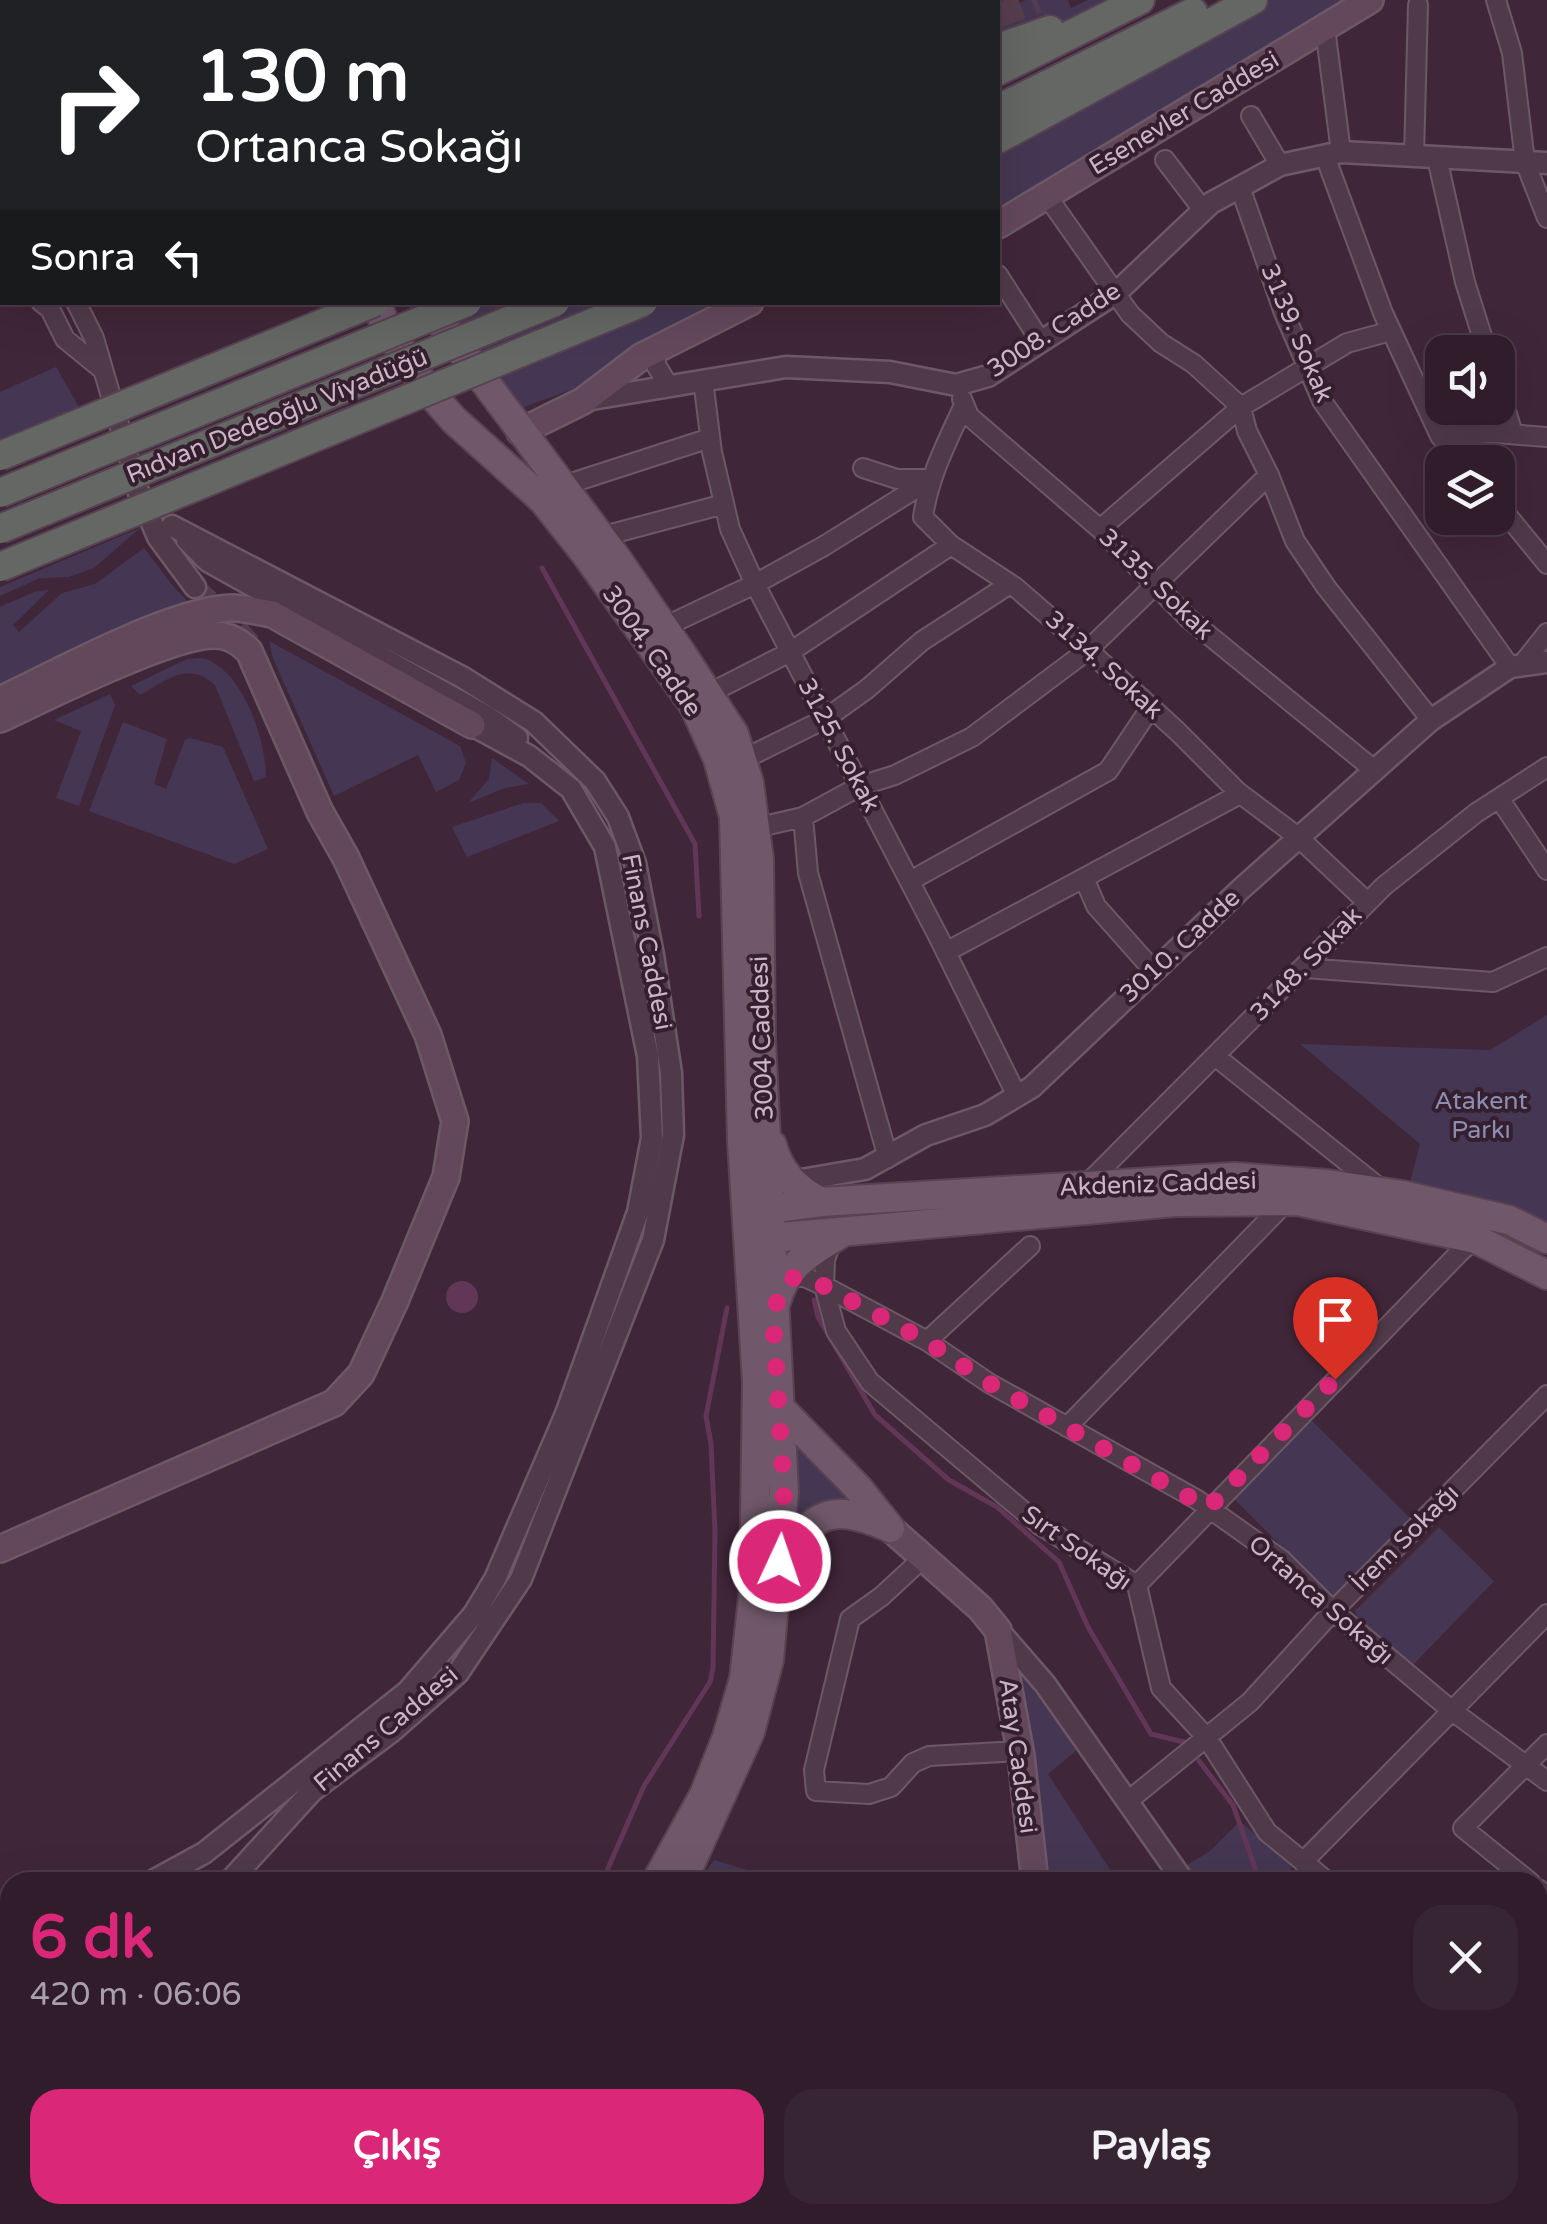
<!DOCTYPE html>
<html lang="tr">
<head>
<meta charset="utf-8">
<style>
  :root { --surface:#301c2b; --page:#382533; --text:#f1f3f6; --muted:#a8a1a9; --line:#4b3a47; --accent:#db2777 }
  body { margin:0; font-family:"Varela Round",sans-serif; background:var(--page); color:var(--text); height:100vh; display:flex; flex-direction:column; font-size:38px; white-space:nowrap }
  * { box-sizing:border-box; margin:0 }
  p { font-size:32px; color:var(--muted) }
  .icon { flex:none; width:55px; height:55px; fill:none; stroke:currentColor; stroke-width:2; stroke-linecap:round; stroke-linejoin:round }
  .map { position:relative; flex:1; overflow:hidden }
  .drawer { position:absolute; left:0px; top:1872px; width:1548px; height:352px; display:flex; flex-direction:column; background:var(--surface); border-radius:30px 30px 0 0; box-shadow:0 10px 40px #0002,0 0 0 2px var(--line) }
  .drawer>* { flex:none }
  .banner { position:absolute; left:0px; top:0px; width:1000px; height:305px; box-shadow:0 10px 40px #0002,0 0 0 2px var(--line); background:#202124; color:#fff; overflow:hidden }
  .fabs { position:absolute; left:1425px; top:335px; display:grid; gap:20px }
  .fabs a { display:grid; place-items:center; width:90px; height:90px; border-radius:20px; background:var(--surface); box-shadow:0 10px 40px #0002,0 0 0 2px var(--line); font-size:50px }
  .pin { position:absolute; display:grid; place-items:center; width:85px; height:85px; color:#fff; margin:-102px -42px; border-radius:50% 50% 50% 0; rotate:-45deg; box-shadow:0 0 10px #0007 }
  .pin .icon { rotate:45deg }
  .me { position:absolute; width:110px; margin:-55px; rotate:3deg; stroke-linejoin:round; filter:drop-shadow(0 0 8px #0008) }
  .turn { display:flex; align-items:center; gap:35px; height:210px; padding:0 30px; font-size:45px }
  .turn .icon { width:130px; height:130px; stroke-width:2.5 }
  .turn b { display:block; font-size:70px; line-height:85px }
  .then { display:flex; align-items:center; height:95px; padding:0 30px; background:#0003; gap:20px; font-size:38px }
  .round { display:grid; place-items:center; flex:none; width:105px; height:105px; border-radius:30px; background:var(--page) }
  .head { display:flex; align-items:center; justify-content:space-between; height:170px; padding:0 30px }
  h1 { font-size:60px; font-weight:800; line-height:75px; color:var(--accent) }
  .action { display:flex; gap:20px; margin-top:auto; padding:20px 30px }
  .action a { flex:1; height:115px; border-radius:30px; background:var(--accent); color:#fff; font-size:40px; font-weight:800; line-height:115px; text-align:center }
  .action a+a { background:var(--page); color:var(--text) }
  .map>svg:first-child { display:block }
</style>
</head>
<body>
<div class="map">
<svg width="1547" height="2224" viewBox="0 0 1547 2224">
  <rect width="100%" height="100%" fill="#402639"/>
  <path fill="#453753" d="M1026,0H1068L1071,8L1088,0H1118L998,55V12Z
    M1270,0H1347L998,213V140Z
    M443,303H714L636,343L576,388L521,408L472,349Z
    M56,367L79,407L0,439V392Z
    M140,528L94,568L69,577L40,578L0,596V587Z
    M144,548L173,586L193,607L0,692V607L34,592L49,590L13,625L19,632L62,593L95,584Z
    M269,641L460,746L466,763L459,780L436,792L418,755L334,796L273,658Z
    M202,658C242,668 266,739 266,777L254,781L215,685C188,660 167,680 140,695L131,686L187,659Z
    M110,694L115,705L79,806L56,798L81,731L54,720Z
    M123,722L167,739L154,784L166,789L185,740L190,738L223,747L268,849L234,864L89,811Z
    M492,758L529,784L505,788L468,803L489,779Z
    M523,803H541L559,821L467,857L452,827Z
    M1547,1015V1230L1408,1190L1420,1144L1300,1044L1490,1050Z
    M1311,1420L1411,1519L1334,1598L1234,1499Z
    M791,1437L852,1501L810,1509L795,1522Z
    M1439,1527L1494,1581L1412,1666L1358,1618L1355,1611Z
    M1026,1672L1076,1751L1048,1774L1118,1882H1056L1049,1873L1018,1678Z
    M1240,1821L1292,1867L1280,1882H1196L1184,1867L1210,1851Z
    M714,1860L787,1882H698Z
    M472,2215H755L757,2224H462Z
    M851,2215H922L923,2224H852Z
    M1275,2215H1381L1387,2224H1281Z
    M1426,2215H1513L1514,2219L1511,2224H1436Z"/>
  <path fill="#623657" d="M446 1297a16 16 0 1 1 32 0a16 16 0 1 1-32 0Z"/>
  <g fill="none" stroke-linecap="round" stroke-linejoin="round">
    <path stroke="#623657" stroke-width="5" d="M181,0L182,2
      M542,568L695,844L699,916
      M814,1300L818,1317L875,1415L949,1480L997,1507L1059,1562L1088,1627L1151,1734L1184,1742
      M1199,1761L1233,1805L1260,1882
      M602,1882L644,1786L710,1682L713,1668L715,1531L711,1444L706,1416L727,1308
      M6,2178H10
      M1449,2215L1452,2224"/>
    <path stroke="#553c4e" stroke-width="20" stroke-dasharray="20 10" stroke-linecap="butt" d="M195,587L224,613L256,649"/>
    <path stroke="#553c4e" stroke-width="25" stroke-dasharray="25 12" stroke-linecap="butt" d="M998,16L1037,0"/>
    <g stroke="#6d5867" stroke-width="22">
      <path id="minor" d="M401,0V2
        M477,0V2
        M592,0L593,2
        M736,0V2
        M1496,0L1512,53L1525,162L1547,218
        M353,2L363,0
        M626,2V0
        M847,2L894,0
        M971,2L977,0
        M1325,28L1341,152
        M1251,116L1280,165
        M0,141L2,146
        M1325,156L1383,313L1440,436L1463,462
        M1414,156L1418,5
        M1437,158L1465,282L1487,352
        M1165,160L1203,210
        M1240,187L1284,313L1322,401L1510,667
        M1047,196L1130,314L1161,343L1194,364L1241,407L1247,431L1269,475L1295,541L1326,587L1431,720
        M0,272L2,271
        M998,275L1041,342
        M0,290H2
        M41,302L50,309L65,339L103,370
        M76,302L94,338L136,483
        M656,349V365L668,385
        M703,380L712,452L730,529L755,584L938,936L1017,1096
        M1498,384L1513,434
        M962,399L969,416L1100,529L1189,619L1373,769
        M964,405C947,442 929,476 923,517L951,545L1015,587L1088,650L1177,731L1238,792L1298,837L1367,902
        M1440,436L1495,433L1547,437
        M863,468L897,479H931
        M562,486L710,438
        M1498,504L1547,564
        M1100,529L1241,407L1347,343L1391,331
        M600,537L724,504
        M664,627L755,584L824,546L931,479
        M1524,662L1547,633
        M708,694L790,652L951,545
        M742,760L825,719L867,689L922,641L1010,584
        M1499,798L1547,870
        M803,817L808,873L888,1158
        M755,828L803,817L860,786L895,775L972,737L1088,650L1269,475
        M1084,878L1096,906L1153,970
        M910,881L1108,771L1151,707
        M946,952L1240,794
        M1305,968L1493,982L1547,957
        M1215,1056L1381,1189
        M1086,1185L1384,886L1476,813L1547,767
        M832,1239L825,1260L824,1286L836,1331L870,1382L1041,1526L1137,1585L1161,1688L1207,1738L1267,1832L1328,1882
        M786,1282L793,1277H805L824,1286L927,1341L989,1383L1196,1499L1282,1560L1333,1611L1451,1710L1547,1781
        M927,1341L1030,1246
        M1067,1427L1280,1208L1293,1203
        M923,1558L882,1596L850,1619L814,1770L816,1791L869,1794L891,1787L913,1763L929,1756L1020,1751
        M1137,1585L1462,1250L1476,1239
        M1128,1801L1250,1702L1333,1611L1547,1395
        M1303,1862L1547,1614
        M1530,1882L1463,1828L1547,1744
        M1538,1889L1547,1896
        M1538,2057L1547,2065
        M1261,2215L1266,2224
        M1216,2224L1217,2215"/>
    </g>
    <g stroke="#6d5867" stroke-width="25">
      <path id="tertiary" d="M586,400L786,367L890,372L956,385L988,376L1116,293L1211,203L1280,165L1341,152L1547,163
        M139,493L158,537L195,587
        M172,526L462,677L534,722L595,781L618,817L635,863L653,955L671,1073L673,1135L653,1240L521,1579L458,1673L391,1732L312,1791L229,1882
        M187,540L208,561L488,717L517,738
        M787,1177L801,1180L865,1169L926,1135L985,1115L1032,1087L1242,888L1431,720L1510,667L1547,662
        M999,1631L1045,1684L1184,1882
        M151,1882L204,1853L408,1691L474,1614L495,1579L566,1414L638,1212L652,1138L648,1056L605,847L571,789L529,756L472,725
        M0,1960L10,1956
        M0,2043L10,2035
        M1410,2215L1416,2224
        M0,2224H1"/>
    </g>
    <g stroke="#6d5867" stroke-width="30">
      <path id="secondary" d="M998,225L1370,0
        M520,432L583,401L641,357L750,302
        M0,700C58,673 172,609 233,608C245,608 259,612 272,614L472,725
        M0,719C41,700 184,627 223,636C234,638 241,644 249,651L320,812L346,858L428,1035L455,1121L446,1177L395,1301L361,1374L334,1403L0,1549
        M890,1528L980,1608L998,1630L1021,1756L1035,1882
        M1056,2224L1059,2215"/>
    </g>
    <g stroke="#594353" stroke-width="32">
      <path id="primary" d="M212,0L213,2
        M234,0L235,2
        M376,302L386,327L425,387L454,420L543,500L585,553L694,706L718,759L734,817L742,1141L757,1382L754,1589L744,1679L727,1737L704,1795L656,1882
        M425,302L615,556L684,657L734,734L749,783L759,859L761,1041L784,1492L769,1660L750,1732L682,1882
        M772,1145C779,1173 797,1189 821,1202
        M762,1224L768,1209L821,1202L1234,1177L1327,1184L1402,1195L1509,1220L1547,1239
        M760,1226L771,1238L1175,1202L1298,1201L1476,1239L1547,1275
        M776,1302C787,1263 809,1254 840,1234
        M779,1407L858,1488L890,1528
        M781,1560C814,1512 832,1503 886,1526
        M213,2215L220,2224
        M108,2224L140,2215
        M316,2224L331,2215"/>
    </g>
    <g stroke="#574251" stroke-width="32">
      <path id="trunk" d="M998,48L1050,30
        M998,71L1140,0
        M998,109L1193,12
        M998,139L1253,0"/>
    </g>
    <use href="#minor" stroke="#503a4a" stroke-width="18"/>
    <use href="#tertiary" stroke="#503a4a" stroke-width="20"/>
    <use href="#secondary" stroke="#63485b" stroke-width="25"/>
    <use href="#primary" stroke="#70586a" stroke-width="28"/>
    <use href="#trunk" stroke="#646764" stroke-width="28"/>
    <g stroke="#574251" stroke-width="32" stroke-linecap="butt">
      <path id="trunk-bridge" d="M0,456L375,302
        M0,493L467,302
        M0,529L555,302
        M0,567L643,302"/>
    </g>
    <use href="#trunk-bridge" stroke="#646764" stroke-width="28"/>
  </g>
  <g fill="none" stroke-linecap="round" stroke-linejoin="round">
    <path stroke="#db2777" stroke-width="18" stroke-dasharray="0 32.4" d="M780,1561L784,1492L773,1318L781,1285L793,1278L804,1277L824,1286L926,1341L989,1383L1208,1508L1335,1379"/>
  </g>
  <g text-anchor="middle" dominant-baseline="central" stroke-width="8" stroke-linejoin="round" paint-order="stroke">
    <g font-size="25" fill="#cab6c4" stroke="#351f2f">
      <text transform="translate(1184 113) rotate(-31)">Esenevler Caddesi</text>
      <text transform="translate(1054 330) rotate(-33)">3008. Cadde</text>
      <text transform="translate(1297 333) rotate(67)">3139. Sokak</text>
      <text transform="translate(277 416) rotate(-22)">Rıdvan Dedeoğlu Viyadüğü</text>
      <text transform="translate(1156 584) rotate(44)">3135. Sokak</text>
      <text transform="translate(652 651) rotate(55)">3004. Cadde</text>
      <text transform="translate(1104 665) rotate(42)">3134. Sokak</text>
      <text transform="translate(839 745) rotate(62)">3125. Sokak</text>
      <text transform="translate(647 942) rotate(79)">Finans Caddesi</text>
      <text transform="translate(1180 946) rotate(-43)">3010. Cadde</text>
      <text transform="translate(1306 964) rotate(-46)">3148. Sokak</text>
      <text transform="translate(762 1038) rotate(-92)">3004 Caddesi</text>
      <text transform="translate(1158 1184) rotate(-2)">Akdeniz Caddesi</text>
      <text transform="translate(1405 1538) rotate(-45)">İrem Sokağı</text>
      <text transform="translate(1077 1548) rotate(35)">Sırt Sokağı</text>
      <text transform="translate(1321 1600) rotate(41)">Ortanca Sokağı</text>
      <text transform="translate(386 1729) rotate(-40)">Finans Caddesi</text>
      <text transform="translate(1018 1756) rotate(82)">Atay Caddesi</text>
    </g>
    <g font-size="25" fill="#8b8eaf" stroke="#351f2f">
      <text x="1481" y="1101">Atakent<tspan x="1481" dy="29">Parkı</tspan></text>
    </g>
  </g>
</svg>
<div class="fabs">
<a><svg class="icon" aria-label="sound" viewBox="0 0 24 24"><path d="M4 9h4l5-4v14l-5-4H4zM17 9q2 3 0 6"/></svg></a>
<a><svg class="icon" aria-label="layers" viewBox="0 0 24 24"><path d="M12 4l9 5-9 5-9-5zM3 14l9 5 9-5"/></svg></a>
</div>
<div class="pin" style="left:1335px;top:1379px;background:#d93025"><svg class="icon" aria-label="arrive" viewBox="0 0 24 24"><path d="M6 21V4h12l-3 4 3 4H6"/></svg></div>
<svg class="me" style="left:780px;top:1561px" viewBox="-20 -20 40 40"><circle r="17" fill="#db2777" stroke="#fff" stroke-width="3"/><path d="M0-11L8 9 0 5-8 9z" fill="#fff"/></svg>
<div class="banner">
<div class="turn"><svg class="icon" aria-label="right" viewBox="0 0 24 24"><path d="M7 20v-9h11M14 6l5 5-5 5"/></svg><div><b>130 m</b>Ortanca Sokağı</div></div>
<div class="then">Sonra<svg class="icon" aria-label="left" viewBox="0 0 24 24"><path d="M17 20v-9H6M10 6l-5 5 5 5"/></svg></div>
</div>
<section class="drawer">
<div class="head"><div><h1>6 dk</h1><p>420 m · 06:06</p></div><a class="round"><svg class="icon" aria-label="close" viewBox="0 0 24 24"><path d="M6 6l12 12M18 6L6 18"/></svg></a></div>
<div class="action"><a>Çıkış</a><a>Paylaş</a></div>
</section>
</div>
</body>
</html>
